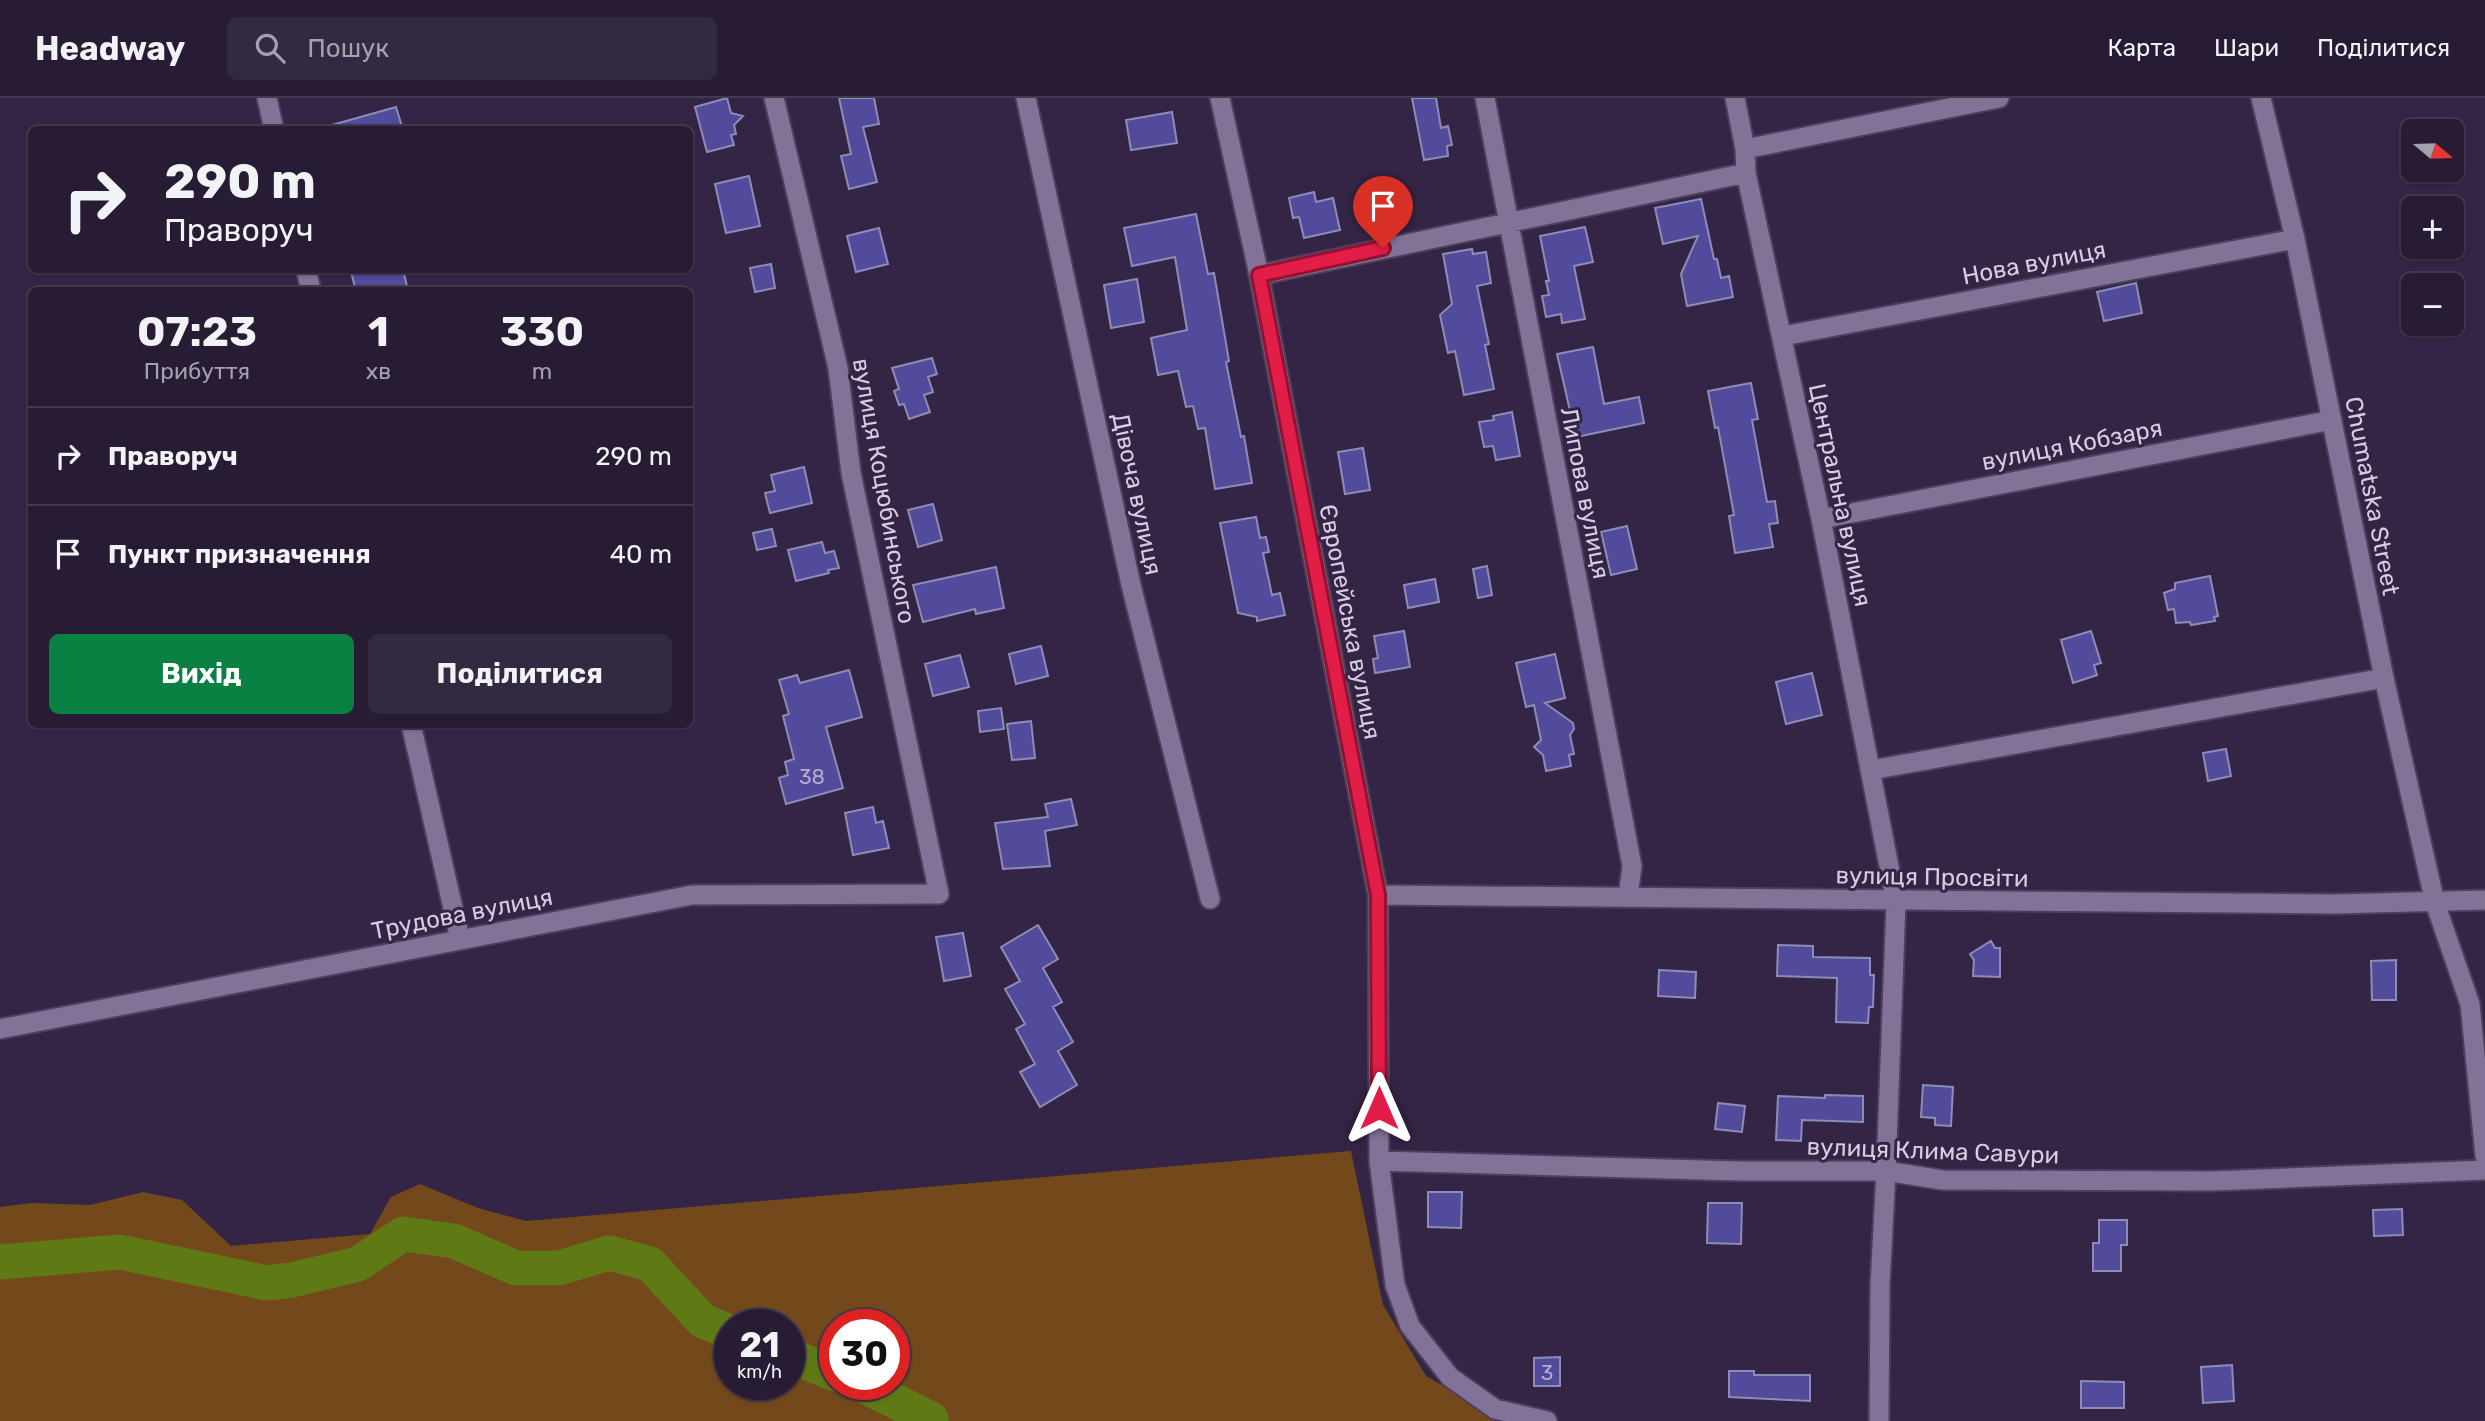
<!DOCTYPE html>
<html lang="uk">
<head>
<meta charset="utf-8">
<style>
  :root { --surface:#271c34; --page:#332940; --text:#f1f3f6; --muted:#a4a1ac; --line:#433a4f; --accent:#0b8043 }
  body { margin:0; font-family:Rubik,sans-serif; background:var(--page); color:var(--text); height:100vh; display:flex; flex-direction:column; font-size:26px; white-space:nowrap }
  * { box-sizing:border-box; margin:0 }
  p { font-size:23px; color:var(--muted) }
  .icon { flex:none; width:38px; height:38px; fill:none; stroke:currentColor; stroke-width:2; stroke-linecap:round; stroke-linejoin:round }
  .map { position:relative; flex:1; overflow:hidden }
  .details { position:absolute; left:28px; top:189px; width:665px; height:441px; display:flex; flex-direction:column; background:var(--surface); border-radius:10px; box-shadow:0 2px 5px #0004,0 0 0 2px var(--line) }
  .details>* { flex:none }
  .hud { position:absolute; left:28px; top:28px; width:665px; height:147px; border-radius:10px; box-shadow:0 2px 5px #0004,0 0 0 2px var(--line); background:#271c34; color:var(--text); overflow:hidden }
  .needle { width:46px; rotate:109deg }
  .fabs { position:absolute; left:2401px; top:21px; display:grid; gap:14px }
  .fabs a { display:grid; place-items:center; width:63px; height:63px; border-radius:10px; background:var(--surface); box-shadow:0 2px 5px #0004,0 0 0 2px var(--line); font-size:35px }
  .speed { position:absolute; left:714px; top:1211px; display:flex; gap:14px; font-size:35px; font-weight:700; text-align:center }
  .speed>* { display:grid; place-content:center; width:91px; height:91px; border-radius:50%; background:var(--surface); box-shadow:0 2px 5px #0004,0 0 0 2px var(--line); line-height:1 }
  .speed small { font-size:18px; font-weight:400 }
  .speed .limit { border:10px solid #d22; background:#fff; color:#111 }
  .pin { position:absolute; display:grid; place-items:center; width:60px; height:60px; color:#fff; margin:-72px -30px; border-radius:50% 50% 50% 0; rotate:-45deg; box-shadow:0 0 7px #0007 }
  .pin .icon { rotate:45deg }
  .me { position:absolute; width:77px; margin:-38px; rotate:0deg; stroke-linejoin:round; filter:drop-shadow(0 0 5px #0008) }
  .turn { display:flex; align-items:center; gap:24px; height:147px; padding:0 21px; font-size:32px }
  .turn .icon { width:91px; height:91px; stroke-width:2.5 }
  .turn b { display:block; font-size:49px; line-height:60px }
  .eta { display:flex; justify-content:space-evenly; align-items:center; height:119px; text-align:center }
  .eta b { font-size:42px; font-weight:700; line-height:49px }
  .action { display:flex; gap:14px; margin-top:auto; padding:14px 21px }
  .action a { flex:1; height:80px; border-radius:10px; background:var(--accent); color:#fff; font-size:28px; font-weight:700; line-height:80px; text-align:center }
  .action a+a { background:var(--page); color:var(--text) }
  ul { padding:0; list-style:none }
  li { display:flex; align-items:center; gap:21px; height:98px; padding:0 21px; border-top:2px solid var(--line) }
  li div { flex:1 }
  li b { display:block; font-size:26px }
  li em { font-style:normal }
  header { display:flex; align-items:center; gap:42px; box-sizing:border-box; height:98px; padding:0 35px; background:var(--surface); border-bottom:2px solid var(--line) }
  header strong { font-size:33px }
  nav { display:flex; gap:38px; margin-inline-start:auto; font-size:24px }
  .search { width:490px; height:63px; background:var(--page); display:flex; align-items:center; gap:18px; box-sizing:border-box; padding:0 24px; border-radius:10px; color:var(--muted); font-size:26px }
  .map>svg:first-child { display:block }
</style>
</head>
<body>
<header>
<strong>Headway</strong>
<div class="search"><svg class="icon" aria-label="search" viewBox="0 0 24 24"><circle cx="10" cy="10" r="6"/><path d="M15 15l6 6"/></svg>Пошук</div>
<nav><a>Карта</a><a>Шари</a><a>Поділитися</a></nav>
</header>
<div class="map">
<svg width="2485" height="1323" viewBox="0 0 2485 1323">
  <rect width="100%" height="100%" fill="#342546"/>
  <path fill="#73491b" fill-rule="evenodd" d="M1351,1053L1383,1207L1426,1278L1504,1323H0V1109L32,1105L90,1107L143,1094L182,1102L231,1148L370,1136L391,1099L420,1086L478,1110L526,1123ZM730,1227H789V1286H730ZM835,1227H894V1286H835Z"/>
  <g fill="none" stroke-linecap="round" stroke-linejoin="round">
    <path stroke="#5f7a15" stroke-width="6" d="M931,1321L935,1323"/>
    <path stroke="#5f7a15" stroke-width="35" d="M0,1164L120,1154L267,1185L292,1182L358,1166L403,1136L454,1143L516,1170H559L609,1155L650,1166L703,1223L730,1234
      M789,1257L835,1276
      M860,1286L931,1321L929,1323"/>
  </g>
  <path fill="#524b9b" stroke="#8c8db6" stroke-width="2" d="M727,0L731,15L743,18L734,27L736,36L731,37L734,47L707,54L695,9Z
    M839,0H874L879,26L863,29L877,84L849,91L841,58L851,56Z
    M1412,0H1436L1441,30L1448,28L1452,47L1447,48L1448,58L1424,62Z
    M396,9L403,32H333L332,27Z
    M1172,14L1177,45L1131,52L1126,22Z
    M749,78L760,128L726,135L715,86Z
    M1314,94L1316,104L1333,100L1340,132L1304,140L1299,119L1293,120L1289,100Z
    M1701,101L1714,161H1717L1721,180L1729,178L1733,199L1687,208L1681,176L1698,138L1663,146L1655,110Z
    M1196,116L1208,176L1214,175L1229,263L1226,264L1241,339L1244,338L1252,385L1215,391L1205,330L1198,331L1193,308L1186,309L1178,273L1158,277L1151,240L1187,232L1175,159L1132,168L1124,130Z
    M1585,129L1593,164L1574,168L1585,221L1562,225L1561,216L1546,219L1542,198L1549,197L1546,183H1549L1540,138Z
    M879,130L888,166L856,174L847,138Z
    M1472,151L1473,156L1486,154L1491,185L1477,188L1489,246L1485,247L1494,291L1464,297L1455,253L1448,255L1440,217L1452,206L1443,156Z
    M771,166L775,190L755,194L750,170Z
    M363,172H403L408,192H361L360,188L355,189L351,174Z
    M1137,181L1144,224L1111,230L1104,187Z
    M2136,185L2142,215L2104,223L2097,194Z
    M1593,249L1604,306L1639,299L1644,325L1576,339L1557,256Z
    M932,260L937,276L928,279L933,294L924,297L930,314L909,321L904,306L899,307L894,293L899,291L892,270Z
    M1751,285L1758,321L1752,322L1767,404L1775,403L1778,425L1769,426L1773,449L1735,455L1729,418L1734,417L1718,329L1715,330L1708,293Z
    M1512,314L1520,358L1496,362L1493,348L1484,349L1479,324L1494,322L1493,318Z
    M1363,350L1370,392L1345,396L1338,354Z
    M804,369L812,405L770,415L765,395L775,393L771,377Z
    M933,406L942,442L918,449L908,412Z
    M1256,419L1260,440L1266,439L1269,454L1263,455L1272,497L1280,495L1285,517L1257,523V519L1238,515L1220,425Z
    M1627,428L1637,471L1611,477L1601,434Z
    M772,431L776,448L757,452L753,435Z
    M822,444L825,455L834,453L839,470L828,472L829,475L796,483L788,452Z
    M1487,468L1492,497L1478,500L1473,471Z
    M996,469L1004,510L976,516L975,511L923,524L913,487Z
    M2210,478L2218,518L2214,519L2215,523L2191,527L2190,524L2176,525L2174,511L2168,512L2164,495L2175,491V485Z
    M1435,481L1439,504L1408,510L1404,487Z
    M1404,533L1410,569L1375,575L1373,561L1378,560L1374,538Z
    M2091,533L2101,565L2094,567L2097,577L2073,585L2061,542Z
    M1041,548L1048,578L1016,586L1009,556Z
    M1555,556L1565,600L1545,605L1573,625L1574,631L1570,637L1574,656L1569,657L1571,668L1546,673L1543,657L1534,649L1541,642L1534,607L1526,609L1516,565Z
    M960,557L969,589L933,598L925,566Z
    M849,572L862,619L826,629L843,690L786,706L779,680L788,677L785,664L794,661L783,618L789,616L779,582L797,577L800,585Z
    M1812,575L1822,617L1786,626L1776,584Z
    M1001,610L1004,631L980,634L978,613Z
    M1031,623L1035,660L1012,662L1007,626Z
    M2226,651L2231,678L2208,683L2203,655Z
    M1071,701L1077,727L1045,733L1050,768L1003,771L995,725L1048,719L1045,706Z
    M873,709L876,725L883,723L889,750L853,757L845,715Z
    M1038,827L1058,861L1043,870L1062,904L1053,909L1073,944L1058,953L1077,987L1040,1009L1020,974L1035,966L1016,931L1025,926L1005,891L1020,883L1001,849Z
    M963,835L971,878L944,883L936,839Z
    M1991,843L1995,850H2000V879L1973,878L1974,862L1970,856Z
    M1778,847L1813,848V859L1870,860V877H1874L1873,909H1869L1868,925L1836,924L1837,880L1777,878Z
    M2396,862V902H2372L2371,863Z
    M1659,872L1696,874L1695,900L1658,898Z
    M1923,987L1953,989L1951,1028L1935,1027V1020L1921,1019Z
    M1825,997L1863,998V1024L1802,1022L1801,1043L1776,1042L1778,998L1825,1000Z
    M1718,1005L1745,1008L1742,1034L1715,1031Z
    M1428,1094H1462L1461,1130L1428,1129Z
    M1708,1105H1742L1741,1146L1707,1145Z
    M2402,1111L2403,1137L2374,1138L2373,1112Z
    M2099,1122H2127V1147H2121V1173H2093V1145H2099Z
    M1560,1259V1288H1534V1260Z
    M2232,1267L2234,1303L2203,1305L2201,1269Z
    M1729,1273H1754V1277H1810V1303L1729,1299Z
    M2081,1283L2124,1284V1310H2081Z"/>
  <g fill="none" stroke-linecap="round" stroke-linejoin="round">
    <g stroke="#4c3f5b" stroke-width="23">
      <path id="minor" d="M267,0L274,32
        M1026,0L1131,487L1210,801
        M1220,0L1259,177L1378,797L1379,1063L1395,1187L1410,1228L1450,1279L1495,1311L1547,1323
        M1485,0L1632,768L1628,799
        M1735,0L1745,51L1746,75L1821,421L1896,804L1886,1073L1880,1187L1879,1323
        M2261,0L2295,141L2384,580L2435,805L2470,906L2485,1058
        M1745,51L1999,0
        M306,172L311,192
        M1259,177L1746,75
        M1783,238L2295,141
        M1821,421L2332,322
        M411,626L460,841
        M1871,672L2384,580
        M1378,797L2335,806L2485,802
        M0,931L692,797L939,796L851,375L838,270L774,0
        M1379,1063L1739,1073H1886L1942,1082L2212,1083L2485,1072"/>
    </g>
    <use href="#minor" stroke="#827298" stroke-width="19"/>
  </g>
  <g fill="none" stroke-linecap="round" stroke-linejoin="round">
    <g stroke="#92132f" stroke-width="18">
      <path id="route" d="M1379,1010L1378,797L1259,177L1383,150"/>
    </g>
    <use href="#route" stroke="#e11d48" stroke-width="12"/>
  </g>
  <g text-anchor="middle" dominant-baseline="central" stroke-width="6" stroke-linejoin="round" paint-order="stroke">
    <g font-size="21" fill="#b5acd0">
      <text x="812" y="678">38</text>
      <text x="1547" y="1274">3</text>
    </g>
    <g font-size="24" fill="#d6cde2" stroke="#342546">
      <text transform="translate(2034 165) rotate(-11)">Нова вулиця</text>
      <text transform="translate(2072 347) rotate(-11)">вулиця Кобзаря</text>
      <text transform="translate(884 393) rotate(80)">вулиця Коцюбинського</text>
      <text transform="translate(1585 395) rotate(79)">Липова вулиця</text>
      <text transform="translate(1137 396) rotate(78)">Дівоча вулиця</text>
      <text transform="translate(1840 397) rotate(78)">Центральна вулиця</text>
      <text transform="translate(2372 398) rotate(79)">Chumatska Street</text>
      <text transform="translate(1350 524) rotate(79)">Європейська вулиця</text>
      <text transform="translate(1932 779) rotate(1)">вулиця Просвіти</text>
      <text transform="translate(462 816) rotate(-11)">Трудова вулиця</text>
      <text transform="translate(1933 1053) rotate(2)">вулиця Клима Савури</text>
    </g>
  </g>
</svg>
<div class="fabs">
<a><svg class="needle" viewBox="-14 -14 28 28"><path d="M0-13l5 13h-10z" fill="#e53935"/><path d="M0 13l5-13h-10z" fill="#a4a1ac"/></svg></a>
<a>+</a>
<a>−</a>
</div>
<div class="speed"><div>21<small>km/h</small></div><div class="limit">30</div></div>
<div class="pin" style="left:1383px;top:150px;background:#d93025"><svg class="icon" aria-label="arrive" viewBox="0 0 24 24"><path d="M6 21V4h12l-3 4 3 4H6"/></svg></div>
<svg class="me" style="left:1379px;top:1010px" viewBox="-20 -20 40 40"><path d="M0-17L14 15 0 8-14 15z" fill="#e11d48" stroke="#fff" stroke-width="4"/></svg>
<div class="hud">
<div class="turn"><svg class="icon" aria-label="right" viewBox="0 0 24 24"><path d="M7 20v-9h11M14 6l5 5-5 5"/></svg><div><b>290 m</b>Праворуч</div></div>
</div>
<section class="details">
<div class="eta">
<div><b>07:23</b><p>Прибуття</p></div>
<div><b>1</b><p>хв</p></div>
<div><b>330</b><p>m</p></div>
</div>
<ul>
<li><svg class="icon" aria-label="right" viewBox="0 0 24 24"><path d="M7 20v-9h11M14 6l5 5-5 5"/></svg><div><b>Праворуч</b></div><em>290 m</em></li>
<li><svg class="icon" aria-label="arrive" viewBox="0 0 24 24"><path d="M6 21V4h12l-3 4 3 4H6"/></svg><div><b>Пункт призначення</b></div><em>40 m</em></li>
</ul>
<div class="action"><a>Вихід</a><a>Поділитися</a></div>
</section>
</div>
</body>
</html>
